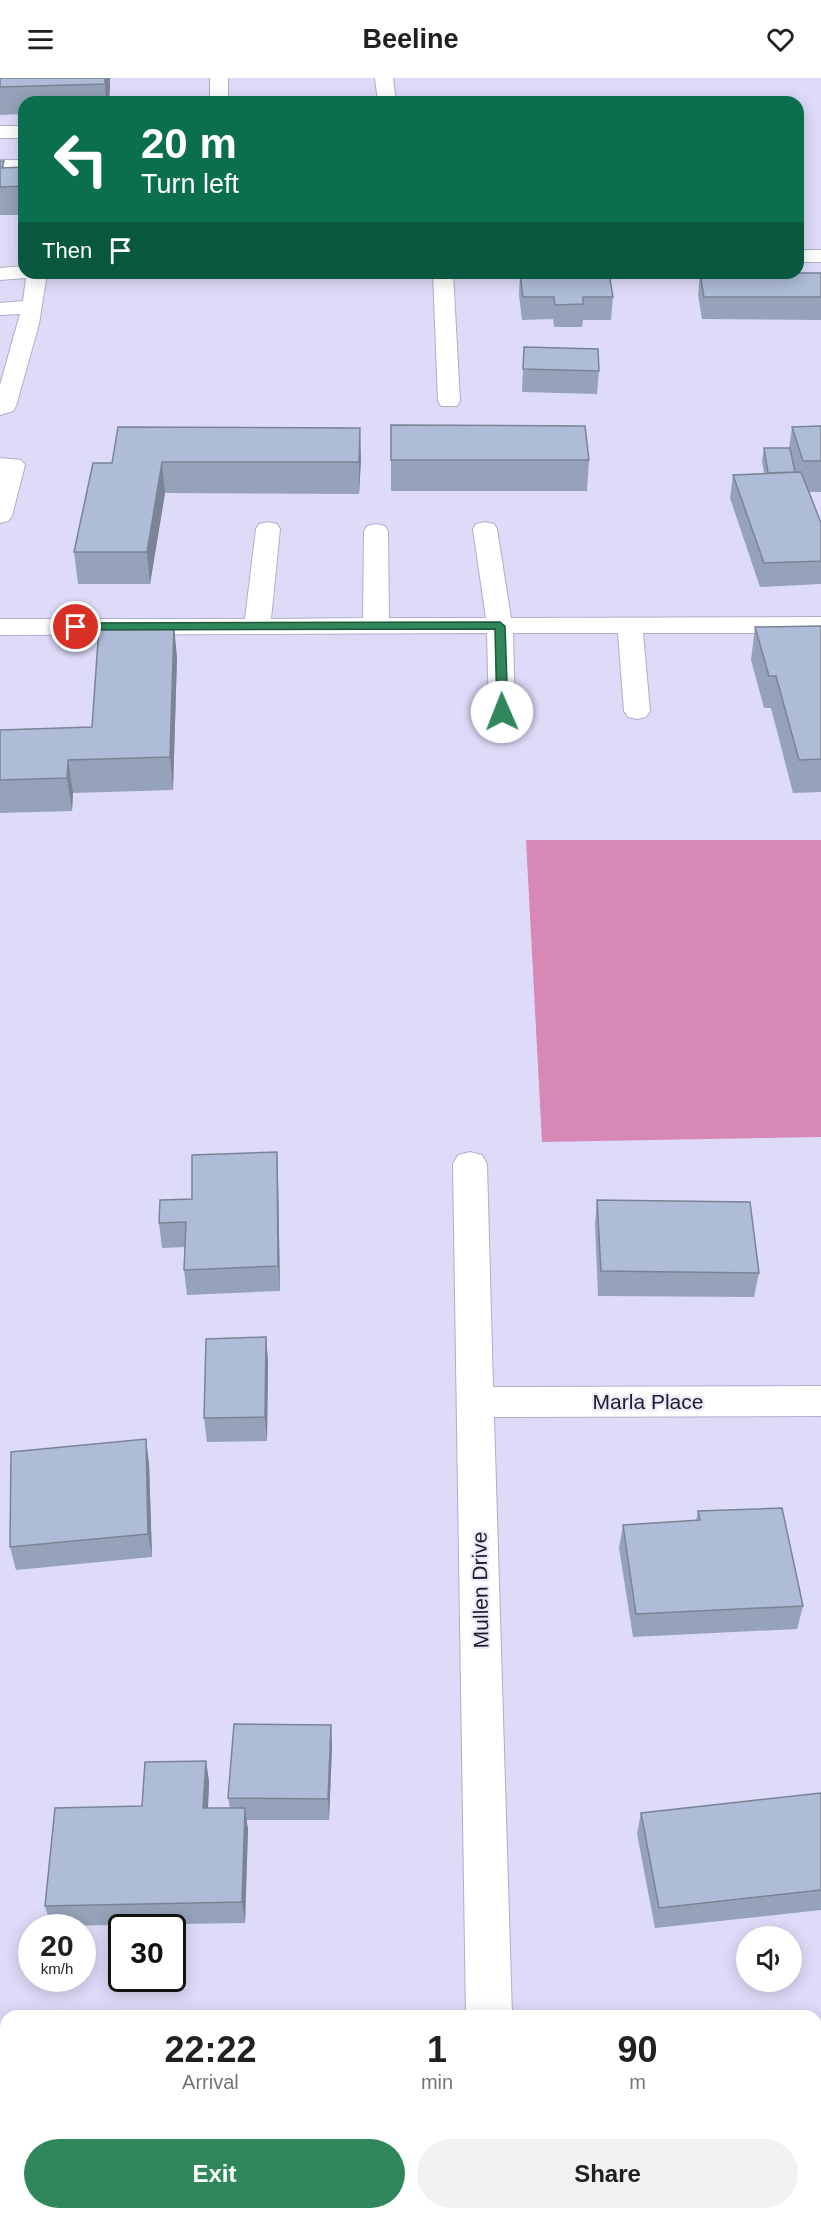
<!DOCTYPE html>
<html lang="en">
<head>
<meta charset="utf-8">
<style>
  :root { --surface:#fff; --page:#f2f2f2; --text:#202124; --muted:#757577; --accent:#30875b }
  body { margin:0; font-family:Arial,sans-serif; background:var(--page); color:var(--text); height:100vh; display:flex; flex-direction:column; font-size:22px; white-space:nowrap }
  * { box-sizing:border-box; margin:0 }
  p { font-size:20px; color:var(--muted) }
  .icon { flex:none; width:33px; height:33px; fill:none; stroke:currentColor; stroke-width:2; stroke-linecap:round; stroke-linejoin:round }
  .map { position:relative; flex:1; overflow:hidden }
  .side { position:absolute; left:0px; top:1932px; width:822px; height:210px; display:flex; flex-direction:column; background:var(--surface); border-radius:18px 18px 0 0; box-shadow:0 3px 15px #0003 }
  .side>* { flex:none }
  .guide { position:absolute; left:18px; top:18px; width:786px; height:183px; border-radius:18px; box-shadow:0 3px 15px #0003; background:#0b6e4f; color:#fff; overflow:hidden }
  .fabs { position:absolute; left:736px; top:1848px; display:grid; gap:12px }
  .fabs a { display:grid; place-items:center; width:66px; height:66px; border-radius:50%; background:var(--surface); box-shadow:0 3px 15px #0003; font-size:30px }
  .speed { position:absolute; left:18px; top:1836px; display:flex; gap:12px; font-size:30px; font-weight:700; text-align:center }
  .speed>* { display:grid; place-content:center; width:78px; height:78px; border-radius:50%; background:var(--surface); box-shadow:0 3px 15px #0003; line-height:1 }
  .speed small { font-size:15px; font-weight:400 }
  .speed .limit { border:3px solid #111; border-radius:9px; background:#fff; color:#111 }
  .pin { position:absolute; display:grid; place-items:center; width:51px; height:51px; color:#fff; margin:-26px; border:3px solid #fff; border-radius:50%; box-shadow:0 2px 6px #0007 }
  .me { position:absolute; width:66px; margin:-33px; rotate:359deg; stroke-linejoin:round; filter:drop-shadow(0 0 4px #0008) }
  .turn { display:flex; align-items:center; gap:21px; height:126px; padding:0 24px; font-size:27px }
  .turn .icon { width:78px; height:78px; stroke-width:2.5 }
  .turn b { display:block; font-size:42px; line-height:51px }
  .then { display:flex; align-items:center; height:57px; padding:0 24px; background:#0003; gap:12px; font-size:22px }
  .eta { display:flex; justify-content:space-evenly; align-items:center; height:102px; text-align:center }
  .eta b { font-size:36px; font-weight:600; line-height:42px }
  .button { display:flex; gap:12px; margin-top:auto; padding:12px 24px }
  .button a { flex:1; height:69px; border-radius:36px; background:var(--accent); color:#fff; font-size:24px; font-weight:600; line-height:69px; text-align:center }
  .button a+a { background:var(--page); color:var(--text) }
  header { display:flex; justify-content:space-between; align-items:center; height:78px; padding:0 24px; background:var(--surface); font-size:27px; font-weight:600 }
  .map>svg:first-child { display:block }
</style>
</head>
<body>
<header><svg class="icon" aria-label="menu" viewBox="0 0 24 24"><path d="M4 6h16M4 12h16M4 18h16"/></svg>Beeline<svg class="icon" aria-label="heart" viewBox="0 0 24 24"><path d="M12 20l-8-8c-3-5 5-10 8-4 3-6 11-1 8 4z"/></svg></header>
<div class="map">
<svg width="821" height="2142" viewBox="0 0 821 2142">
  <rect width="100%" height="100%" fill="#dedbf9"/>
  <path fill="#d788b7" d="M526,762H821V1059L542,1064Z"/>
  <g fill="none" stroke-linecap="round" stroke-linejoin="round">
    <g stroke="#b0adca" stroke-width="2">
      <path id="minor" d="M210,0H228V24H210Z
        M375,0H393L396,24H378Z
        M0,48H24V60H0Z
        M0,82H24V94H0Z
        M798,172H821V184H798Z
        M24,188V195H47L39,246L16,328L13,333L0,337V307L20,236L0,237V225L23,223L26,200L0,202V190Z
        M433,195H453L460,323L457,328H441L438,323Z
        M0,380L21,382L25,387L12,438L8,443L0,445Z
        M268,444L277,446L280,451L271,541L363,540L364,453L367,448L376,446L385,448L388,453L389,540H486L473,451L476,446L485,444L494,446L497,451L511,540L821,539V555H643L650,633L646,639L637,641L628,639L624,633L618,555H513L515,634L511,640L502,642L493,640L489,634L487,555L0,557V541H245L256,451L259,446Z
        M470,1074L482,1077L487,1086L493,1309L821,1308V1338L494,1339L512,1938H466L453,1086L458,1077Z
        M816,2044H821V2092H816Z
        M0,2049H6V2097H0Z"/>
    </g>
    <use href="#minor" fill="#fff" fill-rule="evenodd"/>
  </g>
  <path fill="#96a2b9" d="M0,0L110,6L109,24H24V36L0,37Z
    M0,83L5,90L24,89V137H0Z
    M520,195L613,219L611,242H583L582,249H554L553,241L522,242L519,217Z
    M700,195H821V242L702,241L698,217Z
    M524,269L599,293L597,316L522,314Z
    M391,347L589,382L587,413H391Z
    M821,348V414H809L821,445V506L760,509L730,420L733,397L764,395L762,383L764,370H789L792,349Z
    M361,381L359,416L165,415L150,506H78L74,474L93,385Z
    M821,548V714L793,715L771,630H764L751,582L755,549Z
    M177,579L173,712L73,715L72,733L0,735V652L92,649Z
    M278,1099L280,1213L187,1217L184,1192L185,1169L162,1170L159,1145L192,1121Z
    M597,1122L759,1195L754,1219L598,1218L595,1146Z
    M266,1259L268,1284L267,1363L207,1364L204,1340Z
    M149,1385L152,1479L16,1492L10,1469Z
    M698,1433L803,1528L797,1551L633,1559L619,1470L623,1447L696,1443Z
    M331,1647L332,1669L329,1742H246L248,1751L245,1845L51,1848L45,1828L142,1728L206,1683L209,1704L208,1730H230L228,1720Z
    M821,1715V1832L655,1850L637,1756L641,1735Z"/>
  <path fill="#7a8496" d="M105,0H110V6L109,24H106L105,6Z
    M360,350L361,381L359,416V384Z
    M162,384L165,415L150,506L147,474Z
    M174,547L177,579L173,712L170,679Z
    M68,682L73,715L72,733L67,700Z
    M277,1074L278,1099L280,1213L278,1188Z
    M266,1259L268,1284L267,1363L265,1339Z
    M146,1361L149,1385L152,1479L148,1456Z
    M331,1647L332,1669L329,1742L328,1721Z
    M206,1683L209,1704L207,1751L203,1730Z
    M245,1730L248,1751L245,1845L242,1824Z"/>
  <path fill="#aebcd7" stroke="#7a8496" stroke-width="1.5" d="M0,0H105V6L0,9Z
    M0,83H4L2,90L24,89V108L0,109Z
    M520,195H609L613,219H583V226L555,227L554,219H523Z
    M700,195H821V219H704Z
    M524,269L598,271L599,293L523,291Z
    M391,347L585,348L589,382H391Z
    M821,348V383H803L792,349Z
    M118,349L360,350L359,384H162L147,474H74L93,385H112Z
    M764,370H790L795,394L768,395Z
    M801,394L821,445V483L764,485L733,397Z
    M174,547L170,679L68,682L67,700L0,702V652L92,649L99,549Z
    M821,548V681L799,682L776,598H769L755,549Z
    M277,1074L278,1188L184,1192L186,1144L159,1145L160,1122L192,1121V1077Z
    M597,1122L750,1124L759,1195L601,1193Z
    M266,1259L265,1339L204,1340L206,1261Z
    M146,1361L148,1456L10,1469L11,1374Z
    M782,1430L803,1528L636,1536L623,1447L700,1442L698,1433Z
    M234,1646L331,1647L328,1721L228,1720Z
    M206,1683L203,1730H245L242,1824L45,1828L55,1730L142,1728L145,1684Z
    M821,1715V1812L659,1830L641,1735Z"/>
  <path fill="#30875b" stroke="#1f583b" stroke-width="1.5" d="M500,544L505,548L508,634L502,637L497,634L495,551L76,552L71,549L76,545Z"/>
  <g text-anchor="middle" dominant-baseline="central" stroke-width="4.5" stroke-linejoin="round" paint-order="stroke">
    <g font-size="21" fill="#1d1c27" stroke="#ebeafc">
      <text x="648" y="1323">Marla Place</text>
      <text transform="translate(480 1512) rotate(-91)">Mullen Drive</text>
    </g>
  </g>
</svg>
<div class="fabs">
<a><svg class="icon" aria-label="sound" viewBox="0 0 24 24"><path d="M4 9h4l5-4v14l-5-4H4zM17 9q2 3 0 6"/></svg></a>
</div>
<div class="speed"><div>20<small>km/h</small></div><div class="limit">30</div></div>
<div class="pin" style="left:76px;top:549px;background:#d93025"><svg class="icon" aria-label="arrive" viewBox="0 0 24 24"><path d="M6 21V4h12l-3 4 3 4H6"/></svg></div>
<svg class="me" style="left:502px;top:634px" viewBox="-20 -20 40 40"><circle r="19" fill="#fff"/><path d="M0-13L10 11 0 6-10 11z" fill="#30875b"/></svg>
<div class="guide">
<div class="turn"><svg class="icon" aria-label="left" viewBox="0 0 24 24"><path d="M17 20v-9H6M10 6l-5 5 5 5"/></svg><div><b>20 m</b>Turn left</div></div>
<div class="then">Then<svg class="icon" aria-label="arrive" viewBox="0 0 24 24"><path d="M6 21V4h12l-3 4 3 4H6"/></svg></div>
</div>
<section class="side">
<div class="eta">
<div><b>22:22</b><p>Arrival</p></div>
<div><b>1</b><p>min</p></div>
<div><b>90</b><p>m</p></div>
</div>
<div class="button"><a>Exit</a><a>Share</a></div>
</section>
</div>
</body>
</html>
